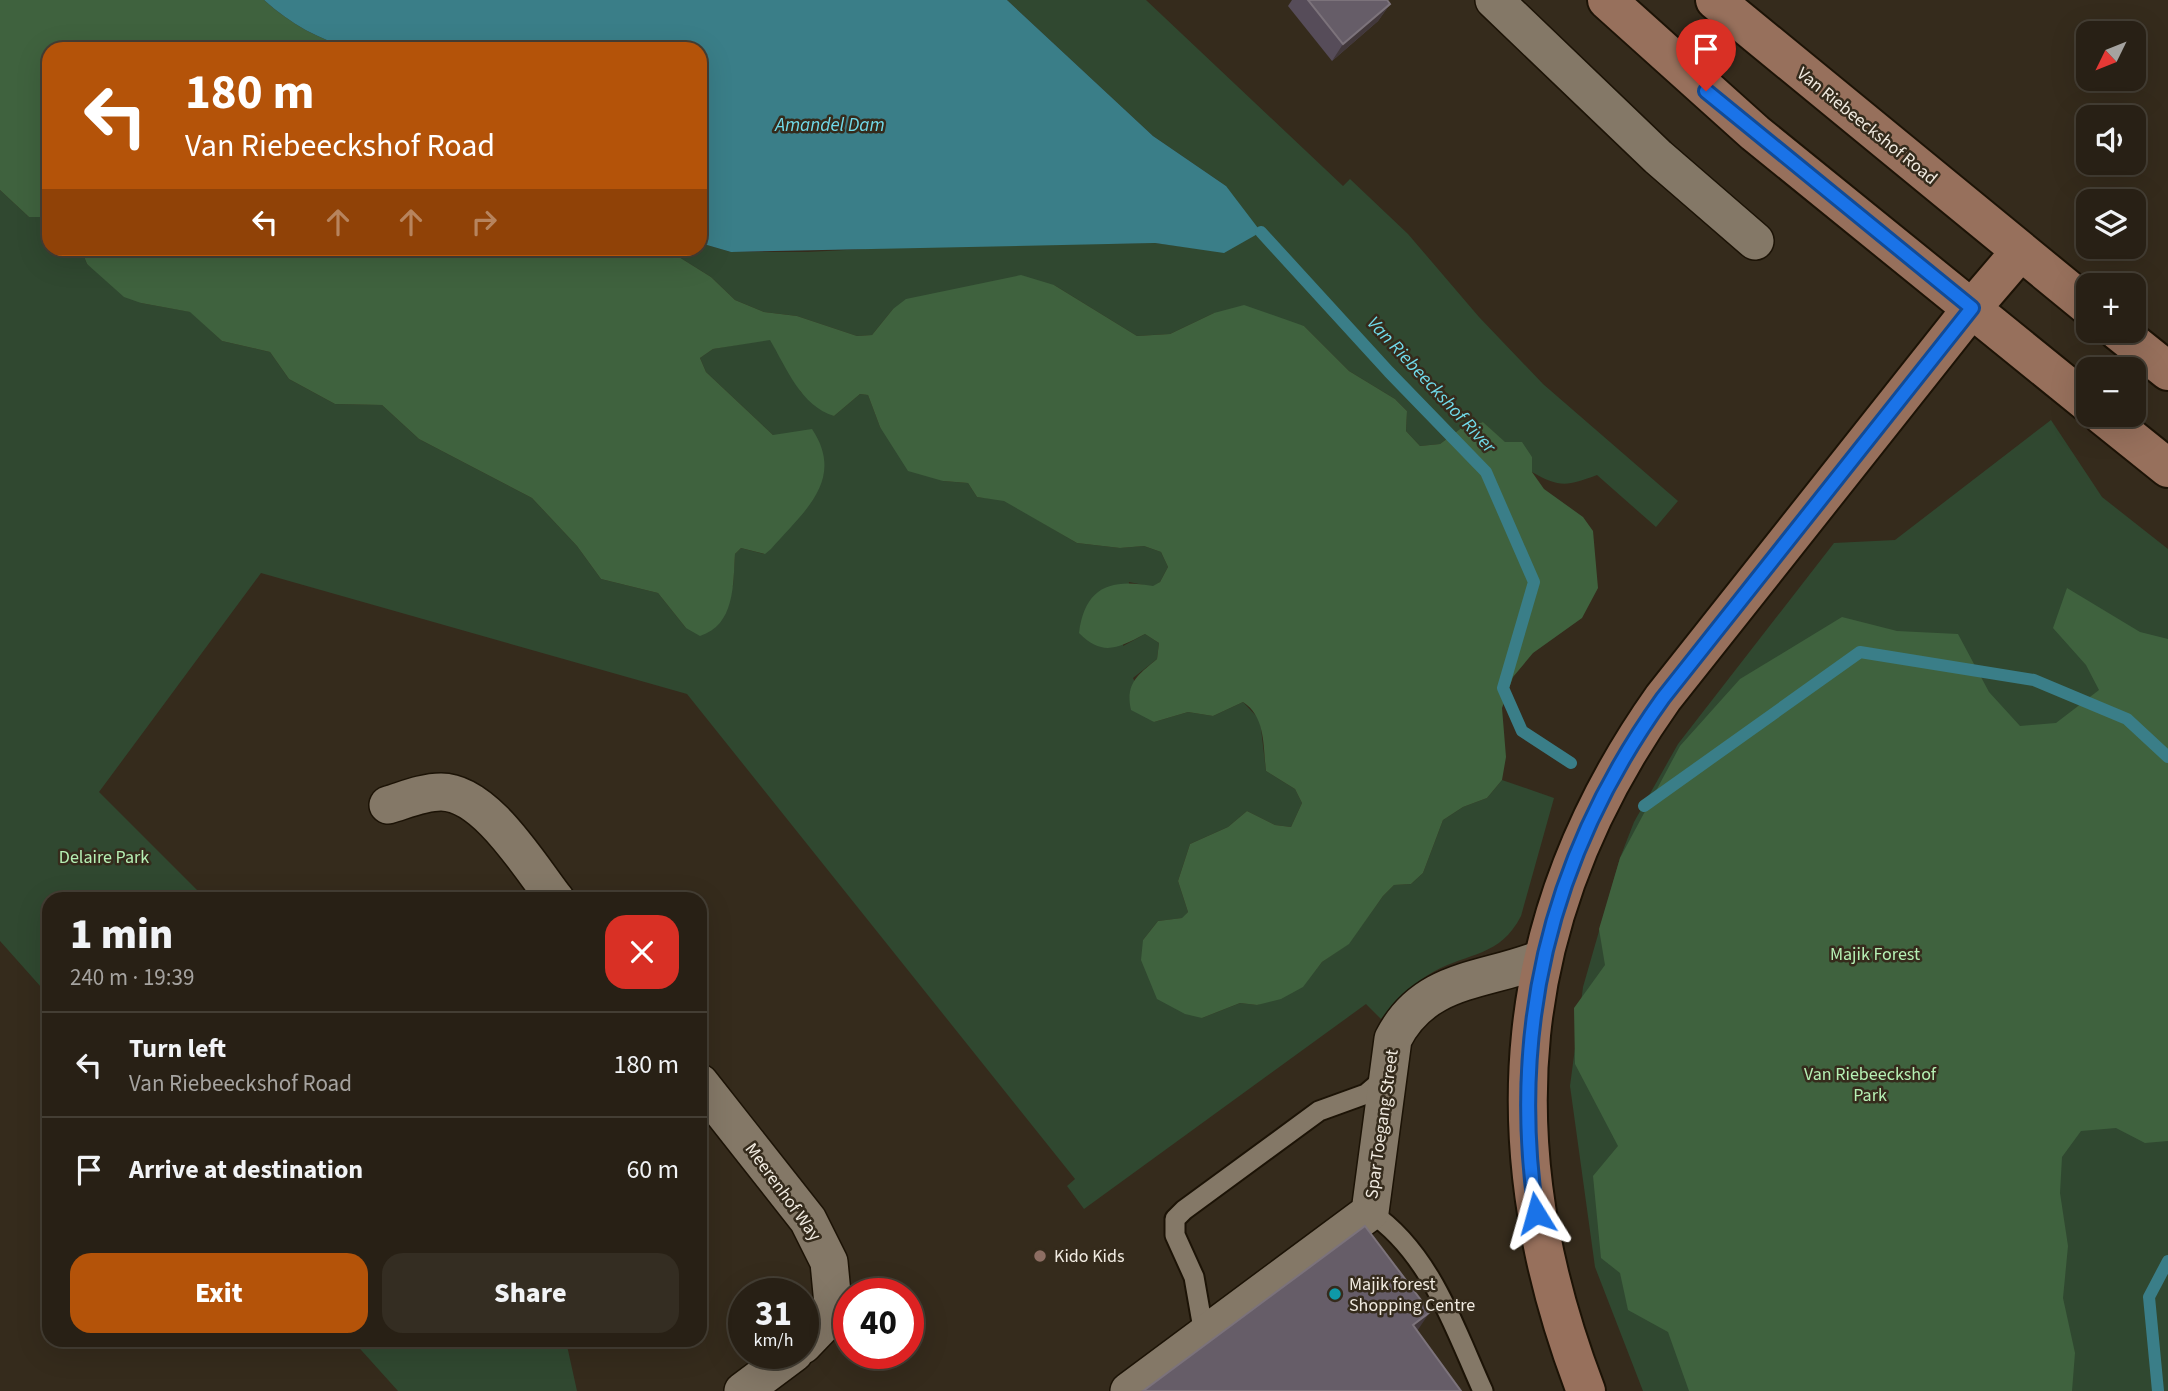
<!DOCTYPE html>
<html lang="en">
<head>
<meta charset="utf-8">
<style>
  :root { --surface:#282015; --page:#342d22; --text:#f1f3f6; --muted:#a5a3a0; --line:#443e34; --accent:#b45309 }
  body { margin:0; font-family:"Source Sans 3",sans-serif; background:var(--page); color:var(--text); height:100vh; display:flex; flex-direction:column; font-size:26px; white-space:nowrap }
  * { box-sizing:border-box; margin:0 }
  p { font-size:23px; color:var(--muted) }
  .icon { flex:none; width:38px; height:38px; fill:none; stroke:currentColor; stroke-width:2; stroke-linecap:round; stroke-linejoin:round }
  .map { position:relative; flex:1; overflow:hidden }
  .side { position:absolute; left:42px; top:892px; width:665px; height:455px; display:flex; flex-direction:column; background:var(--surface); border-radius:21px; box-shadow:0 7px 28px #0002,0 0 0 2px var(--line) }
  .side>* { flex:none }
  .banner { position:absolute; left:42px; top:42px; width:665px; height:214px; border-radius:21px; box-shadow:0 7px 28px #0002,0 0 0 2px var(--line); background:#b45309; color:#fff; overflow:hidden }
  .needle { width:46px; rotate:227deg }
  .buttons { position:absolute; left:2076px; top:21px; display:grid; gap:14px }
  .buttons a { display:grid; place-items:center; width:70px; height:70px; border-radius:14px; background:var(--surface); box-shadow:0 7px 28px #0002,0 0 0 2px var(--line); font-size:35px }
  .speed { position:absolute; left:728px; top:1278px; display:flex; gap:14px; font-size:35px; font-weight:700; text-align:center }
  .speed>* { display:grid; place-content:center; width:91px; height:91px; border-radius:50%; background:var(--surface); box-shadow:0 7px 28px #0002,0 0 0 2px var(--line); line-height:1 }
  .speed small { font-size:18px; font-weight:400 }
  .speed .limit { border:10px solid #d22; background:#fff; color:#111 }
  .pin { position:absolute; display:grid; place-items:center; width:60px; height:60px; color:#fff; margin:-72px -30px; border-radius:50% 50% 50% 0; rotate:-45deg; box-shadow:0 0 7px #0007 }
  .pin .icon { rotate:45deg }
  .me { position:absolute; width:77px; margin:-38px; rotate:352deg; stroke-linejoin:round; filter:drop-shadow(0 0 5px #0008) }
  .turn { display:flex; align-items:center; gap:24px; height:147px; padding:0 28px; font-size:32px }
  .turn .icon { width:91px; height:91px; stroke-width:2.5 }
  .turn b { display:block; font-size:49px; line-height:60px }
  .lanes { display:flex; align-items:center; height:66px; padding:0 28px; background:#0003; justify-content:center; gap:35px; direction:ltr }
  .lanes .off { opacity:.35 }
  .round { display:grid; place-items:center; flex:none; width:74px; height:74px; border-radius:21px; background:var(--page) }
  .head { display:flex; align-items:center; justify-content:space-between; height:119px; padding:0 28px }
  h1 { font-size:42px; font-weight:800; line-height:52px }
  .cta { display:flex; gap:14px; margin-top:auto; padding:14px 28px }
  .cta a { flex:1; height:80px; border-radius:21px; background:var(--accent); color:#fff; font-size:28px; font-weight:800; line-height:80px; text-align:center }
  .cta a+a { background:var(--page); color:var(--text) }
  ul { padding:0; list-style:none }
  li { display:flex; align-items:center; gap:21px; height:105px; padding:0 28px; border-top:2px solid var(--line) }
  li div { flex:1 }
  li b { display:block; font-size:26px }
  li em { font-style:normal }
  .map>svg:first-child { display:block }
</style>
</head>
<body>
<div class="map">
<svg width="2168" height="1391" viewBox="0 0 2168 1391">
  <rect width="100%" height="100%" fill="#352b1c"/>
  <path fill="#304830" d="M1007,0H1146L1343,186L1350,179L1408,234L1479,317L1543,384L1678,501L1656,527L1597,475C1568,486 1559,488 1532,472V457L1505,443L1483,422L1460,429L1440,444L1420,446L1406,431L1407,411L1395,399L1349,371L1304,326L1214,313L1170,334L1137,336L1054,285L893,309L872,335L857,336L797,316L764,312L735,300L711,277L679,257L671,249L700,248V243L731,252H807L923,246L1155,243L1224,252L1226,186L1153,136Z
    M0,190L29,217H49V248L81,249L87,264L141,303L191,312L222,341L270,352L289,379L335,404L382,405L419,439L532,498L577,546L601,579L658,593L686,628L733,586L735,554L741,548L764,554L773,435L706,372L700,358L713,349L770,339L801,392L834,416L860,394L868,395L880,427L943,481L968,483L977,497L1004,500L1077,543L1120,548L1144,546L1161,552L1168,567L1160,582L1153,587L1129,582L1123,646L1145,634L1159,643L1157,659L1133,678L1154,722L1188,712L1213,716L1243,702L1260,720L1266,771L1295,789L1302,803L1291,827L1275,825L1247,811L1228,827L1190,844L1178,881L1188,912L1183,918L1158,921L1143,940L1202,1018L1240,1003L1257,1005L1302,987L1322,962L1349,943L1383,896L1394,885L1411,884L1423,873L1443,820L1463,807L1487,798L1502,780L1554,798L1521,916C1500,957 1469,952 1433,972C1411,985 1397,999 1381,1019L1366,1004L1084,1209L1067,1186L1075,1179L687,694L261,573L99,792L206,899L49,900V996L0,941Z
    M2051,420L2102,497L2168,549V1391H1643L1595,1267L1570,1086L1583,987L1620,858L1634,822L1678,744L1834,543L1895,540Z
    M353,1341H566L577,1391H398Z"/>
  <path fill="#3f623e" d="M0,0H264C291,24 319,40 354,49H49V217H29L0,190Z
    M81,249H671L679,257L711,277L735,300L764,312L797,316L857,336L872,335L893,309L906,299L1021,275L1054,285L1137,336L1170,334L1214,313L1244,305L1304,326L1349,371L1395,399L1407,411L1406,431L1420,446L1440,444L1460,429L1483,422L1505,442H1522L1532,457V472L1544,489L1583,517L1593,531L1598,588L1582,618L1533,653L1513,677L1502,708L1506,757L1502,780L1487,798L1463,807L1443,820L1423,873L1411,884L1394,885L1383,896L1349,944L1322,962L1303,987L1281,999L1257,1005L1240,1003L1202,1018L1185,1014L1157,999L1141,960L1143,940L1158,921L1182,918L1188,912L1178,881L1190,844L1228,827L1247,811L1275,825L1291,827L1302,803L1295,789L1266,771C1263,746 1266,717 1243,702L1213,716L1188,712L1154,722L1131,710C1125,683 1138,675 1157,659L1159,643L1145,634C1118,648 1103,657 1079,633C1085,587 1110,578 1153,586L1160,582L1168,567L1161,552L1144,546L1120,548L1077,543L1004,501L977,497L968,483L943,481L908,471L880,427L868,395L860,394L834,416C801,406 786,367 770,340L713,349L700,358L706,372L773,435L812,429C846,480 803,512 771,549L765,554L741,548L735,554C733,585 735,625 700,636L686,628L658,593L601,579L577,546L532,498L419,439L382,405L335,404L289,379L270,352L222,341L190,312L141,303L124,297L87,264Z
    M2067,588L2140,632L2168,639V1141L2145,1143L2116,1128L2081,1131L2062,1157L2060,1193L2068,1246L2063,1298L2075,1353L2072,1391H1689L1668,1332L1628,1310L1620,1273L1601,1258L1593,1176L1618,1146L1575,1064L1574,1008L1605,965L1599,929L1620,858L1680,746L1740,679L1842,617L1897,631L1958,634L1989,692L2020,726L2056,723L2099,690L2086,665L2053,628Z"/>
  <path fill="#3a7e88" d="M264,0H1007L1153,136L1226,186L1261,232L1224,253L1155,243L731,252L700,243V49H354C319,40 291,24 264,0Z"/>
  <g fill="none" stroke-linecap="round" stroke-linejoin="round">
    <path stroke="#3a7e88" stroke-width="12" d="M1261,232L1389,372L1486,472L1534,582L1503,688L1522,731L1571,763
      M1644,806L1860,652L2034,680L2127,719L2168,757
      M2158,1391L2149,1297L2168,1261"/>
    <g stroke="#1c1306" stroke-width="23">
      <path id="lane" d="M1370,1212C1430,1252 1454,1327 1483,1391
        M1204,1334L1194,1277L1175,1235V1219L1184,1210L1319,1111L1366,1094L1386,1077"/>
    </g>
    <g stroke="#1c1306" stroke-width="40">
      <path id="street" d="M1494,0L1658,157L1755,241
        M388,805C405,800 423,792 441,792C486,792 530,867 556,900
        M700,1083L808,1220L829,1262L833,1304L827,1320L803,1345
        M743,1391L794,1353
        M1129,1391L1370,1212L1393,1039C1425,976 1486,982 1543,958"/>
    </g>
    <g stroke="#1c1306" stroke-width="42">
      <path id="secondary" d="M1607,0L1755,133L2088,403
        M1715,0L2088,306
        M2118,331L2168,371
        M2102,415L2168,468
        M1586,1391C1491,1144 1509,916 1663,698L1972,308L2020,252"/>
    </g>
    <use href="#lane" stroke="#847867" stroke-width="19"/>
    <use href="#street" stroke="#847867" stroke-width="37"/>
    <use href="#secondary" stroke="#97705c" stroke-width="38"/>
  </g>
  <path fill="#564c59" d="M1292,0H1387L1390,4L1378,21L1332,61L1288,6Z"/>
  <path fill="#42383b" d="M1390,4L1378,21L1332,61L1343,44Z
    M1430,1312L1413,1337V1325Z"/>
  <path fill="#665d68" stroke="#7c737b" stroke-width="2" d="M1308,0H1387L1390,4L1343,44Z
    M1365,1226L1430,1312L1413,1325L1461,1391H1143Z"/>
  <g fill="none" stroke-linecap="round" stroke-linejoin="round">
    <g stroke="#114b97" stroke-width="18">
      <path id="route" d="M1536,1213C1509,1025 1552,853 1663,698L1972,308L1706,91"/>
    </g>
    <use href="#route" stroke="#1a73e8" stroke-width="12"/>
  </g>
  <circle fill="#8d6e63" stroke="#352b1c" stroke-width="2.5" cx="1040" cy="1256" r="7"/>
  <circle fill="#0f9aa8" stroke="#352b1c" stroke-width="2.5" cx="1335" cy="1294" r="7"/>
  <g text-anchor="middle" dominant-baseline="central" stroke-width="5" stroke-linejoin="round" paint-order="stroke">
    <g font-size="18" fill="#f1ebe1" stroke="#352b1c">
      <text transform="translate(1867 126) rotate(39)">Van Riebeeckshof Road</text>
      <text transform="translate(1382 1124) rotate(-82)">Spar Toegang Street</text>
      <text transform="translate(783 1192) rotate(54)">Meerenhof Way</text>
    </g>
    <g font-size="18" fill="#b6f0b4" stroke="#352b1c">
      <text x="104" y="857">Delaire Park</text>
      <text x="1875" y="954">Majik Forest</text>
      <text x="1870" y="1074">Van Riebeeckshof<tspan x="1870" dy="21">Park</tspan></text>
    </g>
    <g font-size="18" fill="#f1ebe1" stroke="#352b1c" text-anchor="start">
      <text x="1054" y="1256">Kido Kids</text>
      <text x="1349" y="1284">Majik forest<tspan x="1349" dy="21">Shopping Centre</tspan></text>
    </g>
    <g font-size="19" font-style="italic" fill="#71dbeb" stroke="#352b1c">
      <text x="830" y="125">Amandel Dam</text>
      <text transform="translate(1431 385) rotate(47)">Van Riebeeckshof River</text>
    </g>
  </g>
</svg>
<div class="buttons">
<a><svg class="needle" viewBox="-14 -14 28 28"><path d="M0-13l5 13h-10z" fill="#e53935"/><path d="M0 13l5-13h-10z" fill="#a5a3a0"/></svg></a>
<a><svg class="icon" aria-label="sound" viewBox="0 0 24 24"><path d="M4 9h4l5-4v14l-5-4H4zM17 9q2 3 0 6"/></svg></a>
<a><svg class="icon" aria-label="layers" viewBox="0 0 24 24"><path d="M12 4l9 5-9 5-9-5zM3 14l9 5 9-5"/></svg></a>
<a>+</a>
<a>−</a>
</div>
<div class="speed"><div>31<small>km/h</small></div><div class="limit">40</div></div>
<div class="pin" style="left:1706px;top:91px;background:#d93025"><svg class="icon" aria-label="arrive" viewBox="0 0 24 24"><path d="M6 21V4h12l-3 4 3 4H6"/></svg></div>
<svg class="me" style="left:1536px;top:1213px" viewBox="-20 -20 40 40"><path d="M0-17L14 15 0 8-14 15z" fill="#1a73e8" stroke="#fff" stroke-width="4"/></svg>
<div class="banner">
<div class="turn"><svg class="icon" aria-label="left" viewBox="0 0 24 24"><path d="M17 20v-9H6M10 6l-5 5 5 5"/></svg><div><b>180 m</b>Van Riebeeckshof Road</div></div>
<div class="lanes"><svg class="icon" aria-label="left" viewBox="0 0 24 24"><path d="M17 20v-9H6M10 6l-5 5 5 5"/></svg><svg class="icon off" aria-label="ahead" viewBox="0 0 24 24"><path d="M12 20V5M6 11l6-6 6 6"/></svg><svg class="icon off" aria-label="ahead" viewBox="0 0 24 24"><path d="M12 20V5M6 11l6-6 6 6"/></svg><svg class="icon off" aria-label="right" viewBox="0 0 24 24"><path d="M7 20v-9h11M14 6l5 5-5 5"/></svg></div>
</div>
<section class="side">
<div class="head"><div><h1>1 min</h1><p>240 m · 19:39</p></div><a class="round" style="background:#d93025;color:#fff"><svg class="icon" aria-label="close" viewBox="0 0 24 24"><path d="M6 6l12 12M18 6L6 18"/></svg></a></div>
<ul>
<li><svg class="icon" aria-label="left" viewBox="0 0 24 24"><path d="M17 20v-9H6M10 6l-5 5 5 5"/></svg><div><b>Turn left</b><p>Van Riebeeckshof Road</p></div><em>180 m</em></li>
<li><svg class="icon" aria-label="arrive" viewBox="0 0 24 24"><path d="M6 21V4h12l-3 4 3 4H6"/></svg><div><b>Arrive at destination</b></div><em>60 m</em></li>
</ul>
<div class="cta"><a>Exit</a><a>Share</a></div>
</section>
</div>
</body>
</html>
